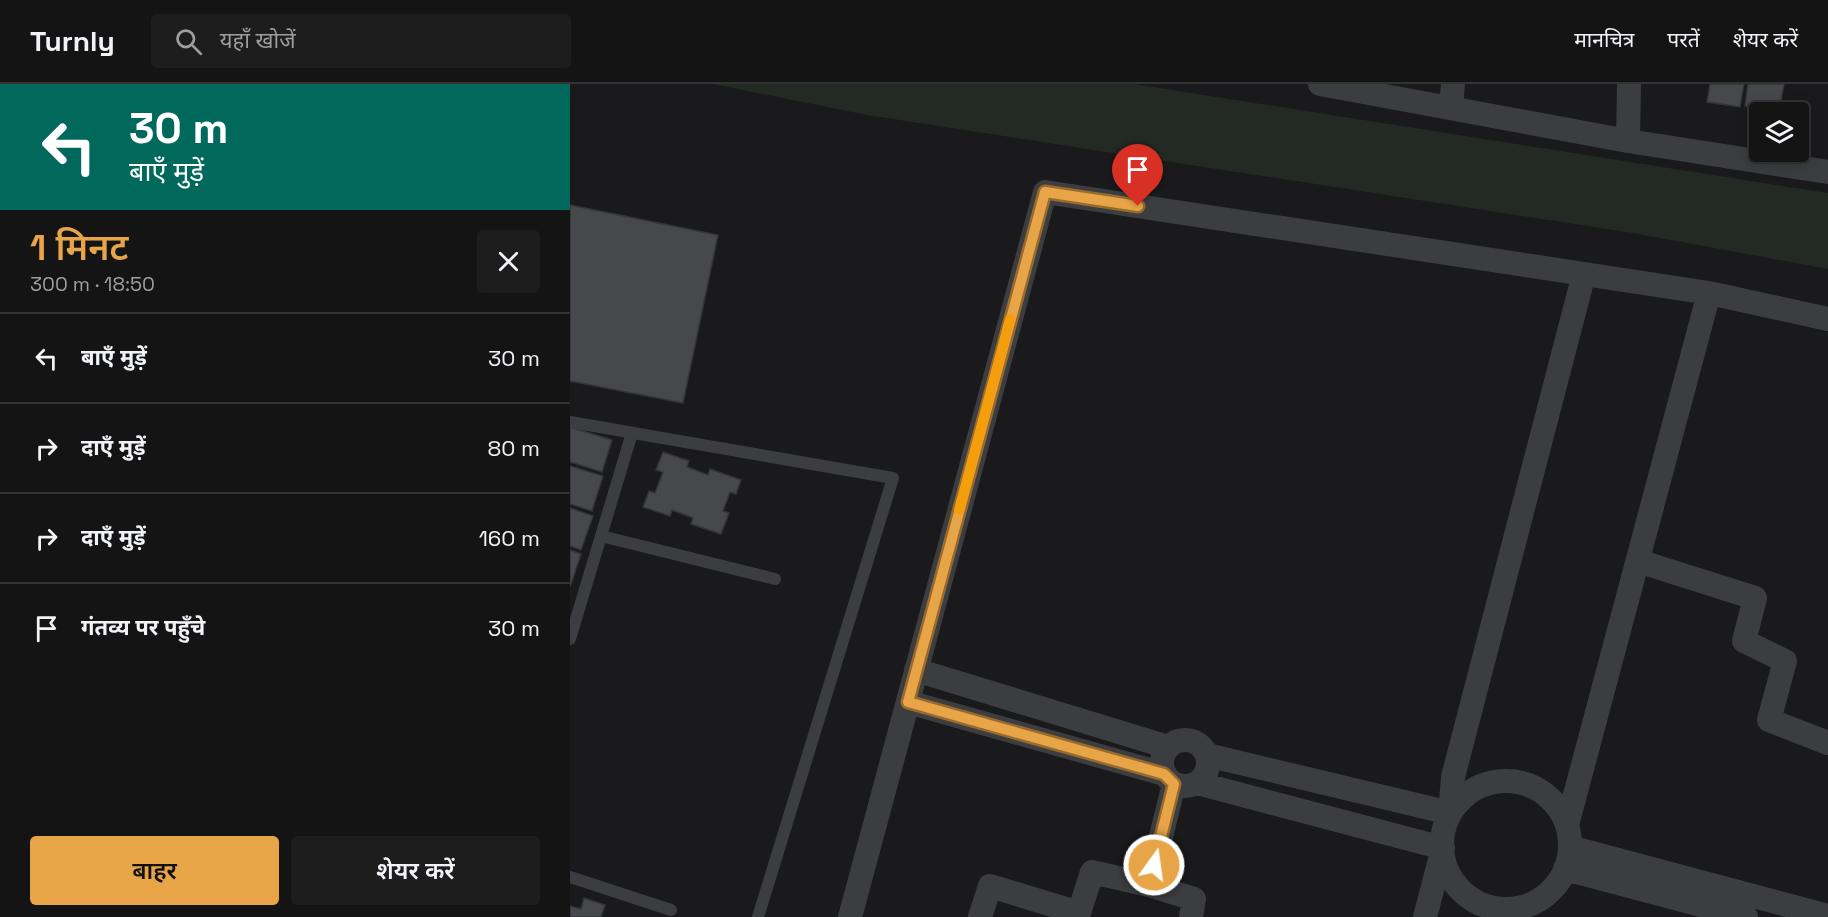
<!DOCTYPE html>
<html lang="hi">
<head>
<meta charset="utf-8">
<style>
  :root { --surface:#141415; --page:#1d1d1e; --text:#f1f3f6; --muted:#9d9ea0; --line:#333334; --accent:#e8a547 }
  body { margin:0; font-family:"Space Grotesk","Noto Sans Devanagari",sans-serif; background:var(--page); color:var(--text); height:100vh; display:flex; flex-direction:column; font-size:22px; white-space:nowrap }
  * { box-sizing:border-box; margin:0 }
  p { font-size:20px; color:var(--muted) }
  .icon { flex:none; width:33px; height:33px; fill:none; stroke:currentColor; stroke-width:2; stroke-linecap:round; stroke-linejoin:round }
  .map { position:relative; flex:1; overflow:hidden }
  .side { display:flex; flex-direction:column; background:var(--surface); width:570px }
  .side>* { flex:none }
  .banner { background:#00695c; color:#fff; overflow:hidden }
  .buttons { position:absolute; left:1179px; top:18px; display:grid; gap:12px }
  .buttons a { display:grid; place-items:center; width:60px; height:60px; border-radius:6px; background:var(--surface); box-shadow:0 3px 15px #0003,0 0 0 2px var(--line); font-size:30px }
  .pin { position:absolute; display:grid; place-items:center; width:51px; height:51px; color:#fff; margin:-62px -26px; border-radius:50% 50% 50% 0; rotate:-45deg; box-shadow:0 0 6px #0007 }
  .pin .icon { rotate:45deg }
  .me { position:absolute; width:66px; margin:-33px; rotate:14deg; stroke-linejoin:round; filter:drop-shadow(0 0 4px #0008) }
  .turn { display:flex; align-items:center; gap:21px; height:126px; padding:0 30px; font-size:27px }
  .turn .icon { width:78px; height:78px; stroke-width:2.5 }
  .turn b { display:block; font-size:42px; line-height:51px }
  .round { display:grid; place-items:center; flex:none; width:63px; height:63px; border-radius:6px; background:var(--page) }
  .headline { display:flex; align-items:center; justify-content:space-between; height:102px; padding:0 30px }
  h1 { font-size:36px; font-weight:600; line-height:45px; color:var(--accent) }
  .action { display:flex; gap:12px; margin-top:auto; padding:12px 30px }
  .action a { flex:1; height:69px; border-radius:6px; background:var(--accent); color:#111; font-size:24px; font-weight:600; line-height:69px; text-align:center }
  .action a+a { background:var(--page); color:var(--text) }
  ul { padding:0; list-style:none }
  li { display:flex; align-items:center; gap:18px; height:90px; padding:0 30px; border-top:2px solid var(--line) }
  li div { flex:1 }
  li b { display:block; font-size:22px }
  li em { font-style:normal }
  header { display:flex; align-items:center; gap:36px; box-sizing:border-box; height:84px; padding:0 30px; background:var(--surface); border-bottom:2px solid var(--line) }
  header strong { font-size:28px }
  nav { display:flex; gap:33px; margin-inline-start:auto; font-size:21px }
  .search { width:420px; height:54px; background:var(--page); display:flex; align-items:center; gap:15px; box-sizing:border-box; padding:0 21px; border-radius:6px; color:var(--muted); font-size:22px }
  main { display:flex; flex:1; min-height:0 }
  .map>svg:first-child { display:block }
</style>
</head>
<body>
<header>
<strong>Turnly</strong>
<div class="search"><svg class="icon" aria-label="search" viewBox="0 0 24 24"><circle cx="10" cy="10" r="6"/><path d="M15 15l6 6"/></svg>यहाँ खोजें</div>
<nav><a>मानचित्र</a><a>परतें</a><a>शेयर करें</a></nav>
</header>
<main>
<section class="side">
<div class="banner">
<div class="turn"><svg class="icon" aria-label="left" viewBox="0 0 24 24"><path d="M17 20v-9H6M10 6l-5 5 5 5"/></svg><div><b>30 m</b>बाएँ मुड़ें</div></div>
</div>
<div class="headline"><div><h1>1 मिनट</h1><p>300 m · 18:50</p></div><a class="round"><svg class="icon" aria-label="close" viewBox="0 0 24 24"><path d="M6 6l12 12M18 6L6 18"/></svg></a></div>
<ul>
<li><svg class="icon" aria-label="left" viewBox="0 0 24 24"><path d="M17 20v-9H6M10 6l-5 5 5 5"/></svg><div><b>बाएँ मुड़ें</b></div><em>30 m</em></li>
<li><svg class="icon" aria-label="right" viewBox="0 0 24 24"><path d="M7 20v-9h11M14 6l5 5-5 5"/></svg><div><b>दाएँ मुड़ें</b></div><em>80 m</em></li>
<li><svg class="icon" aria-label="right" viewBox="0 0 24 24"><path d="M7 20v-9h11M14 6l5 5-5 5"/></svg><div><b>दाएँ मुड़ें</b></div><em>160 m</em></li>
<li><svg class="icon" aria-label="arrive" viewBox="0 0 24 24"><path d="M6 21V4h12l-3 4 3 4H6"/></svg><div><b>गंतव्य पर पहुँचे</b></div><em>30 m</em></li>
</ul>
<div class="action"><a>बाहर</a><a>शेयर करें</a></div>
</section>
<div class="map">
<svg width="1258" height="833" viewBox="0 0 1258 833">
  <rect width="100%" height="100%" fill="#1a1a1c"/>
  <path fill="#222a23" d="M143,0H564L1258,109V185L1063,149L297,31Z"/>
  <path fill="#47484c" stroke="#343538" stroke-width="1.5" d="M1140,0H1174L1170,23L1137,18Z
    M1178,0H1214L1209,28L1175,22Z
    M0,121L148,151L113,319L0,297Z
    M0,343L42,356L32,388L0,378Z
    M93,368L119,377L117,383L138,391L140,385L171,396L166,410L160,408L153,427L159,429L151,450L121,440L123,434L102,426L100,432L73,423L79,407L85,409L93,388L86,386Z
    M0,382L33,392L22,427L0,420Z
    M0,424L23,432L11,466L0,462Z
    M0,466L11,470L0,503Z
    M14,814L35,821L31,833H0V822L11,825Z"/>
  <g fill="none" stroke-linecap="round" stroke-linejoin="round">
    <path stroke="#3b3d41" stroke-width="12" d="M0,338L323,394L188,833
      M31,452L205,495
      M0,555L62,349
      M0,793L101,826"/>
    <path stroke="#3b3d41" stroke-width="24" d="M750,0L1058,57L1258,88
      M881,24L883,0
      M1058,57L1059,0
      M1068,477L1185,514L1174,557L1215,577L1199,636L1258,659
      M346,586L598,663
      M338,618L594,690
      M592 679a23 23 0 1 1 46 0a23 23 0 1 1-46 0Z
      M637,671L880,729L883,693L1014,190
      M872 761a64 64 0 1 1 128 0a64 64 0 1 1-128 0Z
      M627,699L873,764L855,833
      M997,741L1139,209
      M1000,763L1258,832
      M995,785L1176,833
      M579,801L604,700
      M280,833L475,108L1139,209L1258,235
      M410,833L420,802L509,829L522,788L579,801L624,815L621,833"/>
  </g>
  <g fill="none" stroke-linecap="round" stroke-linejoin="round">
    <g stroke="#976b2e" stroke-width="15">
      <path id="route" d="M568,122L475,108L338,618L594,690L604,700L584,781"/>
    </g>
    <use href="#route" stroke="#e8a547" stroke-width="10"/>
    <path stroke="#f59e0b" stroke-width="10" d="M389,426L440,235"/>
  </g>
</svg>
<div class="buttons">
<a><svg class="icon" aria-label="layers" viewBox="0 0 24 24"><path d="M12 4l9 5-9 5-9-5zM3 14l9 5 9-5"/></svg></a>
</div>
<div class="pin" style="left:568px;top:122px;background:#d93025"><svg class="icon" aria-label="arrive" viewBox="0 0 24 24"><path d="M6 21V4h12l-3 4 3 4H6"/></svg></div>
<svg class="me" style="left:584px;top:781px" viewBox="-20 -20 40 40"><circle r="17" fill="#e8a547" stroke="#fff" stroke-width="3"/><path d="M0-11L8 9 0 5-8 9z" fill="#fff"/></svg>
</div>
</main>
</body>
</html>
